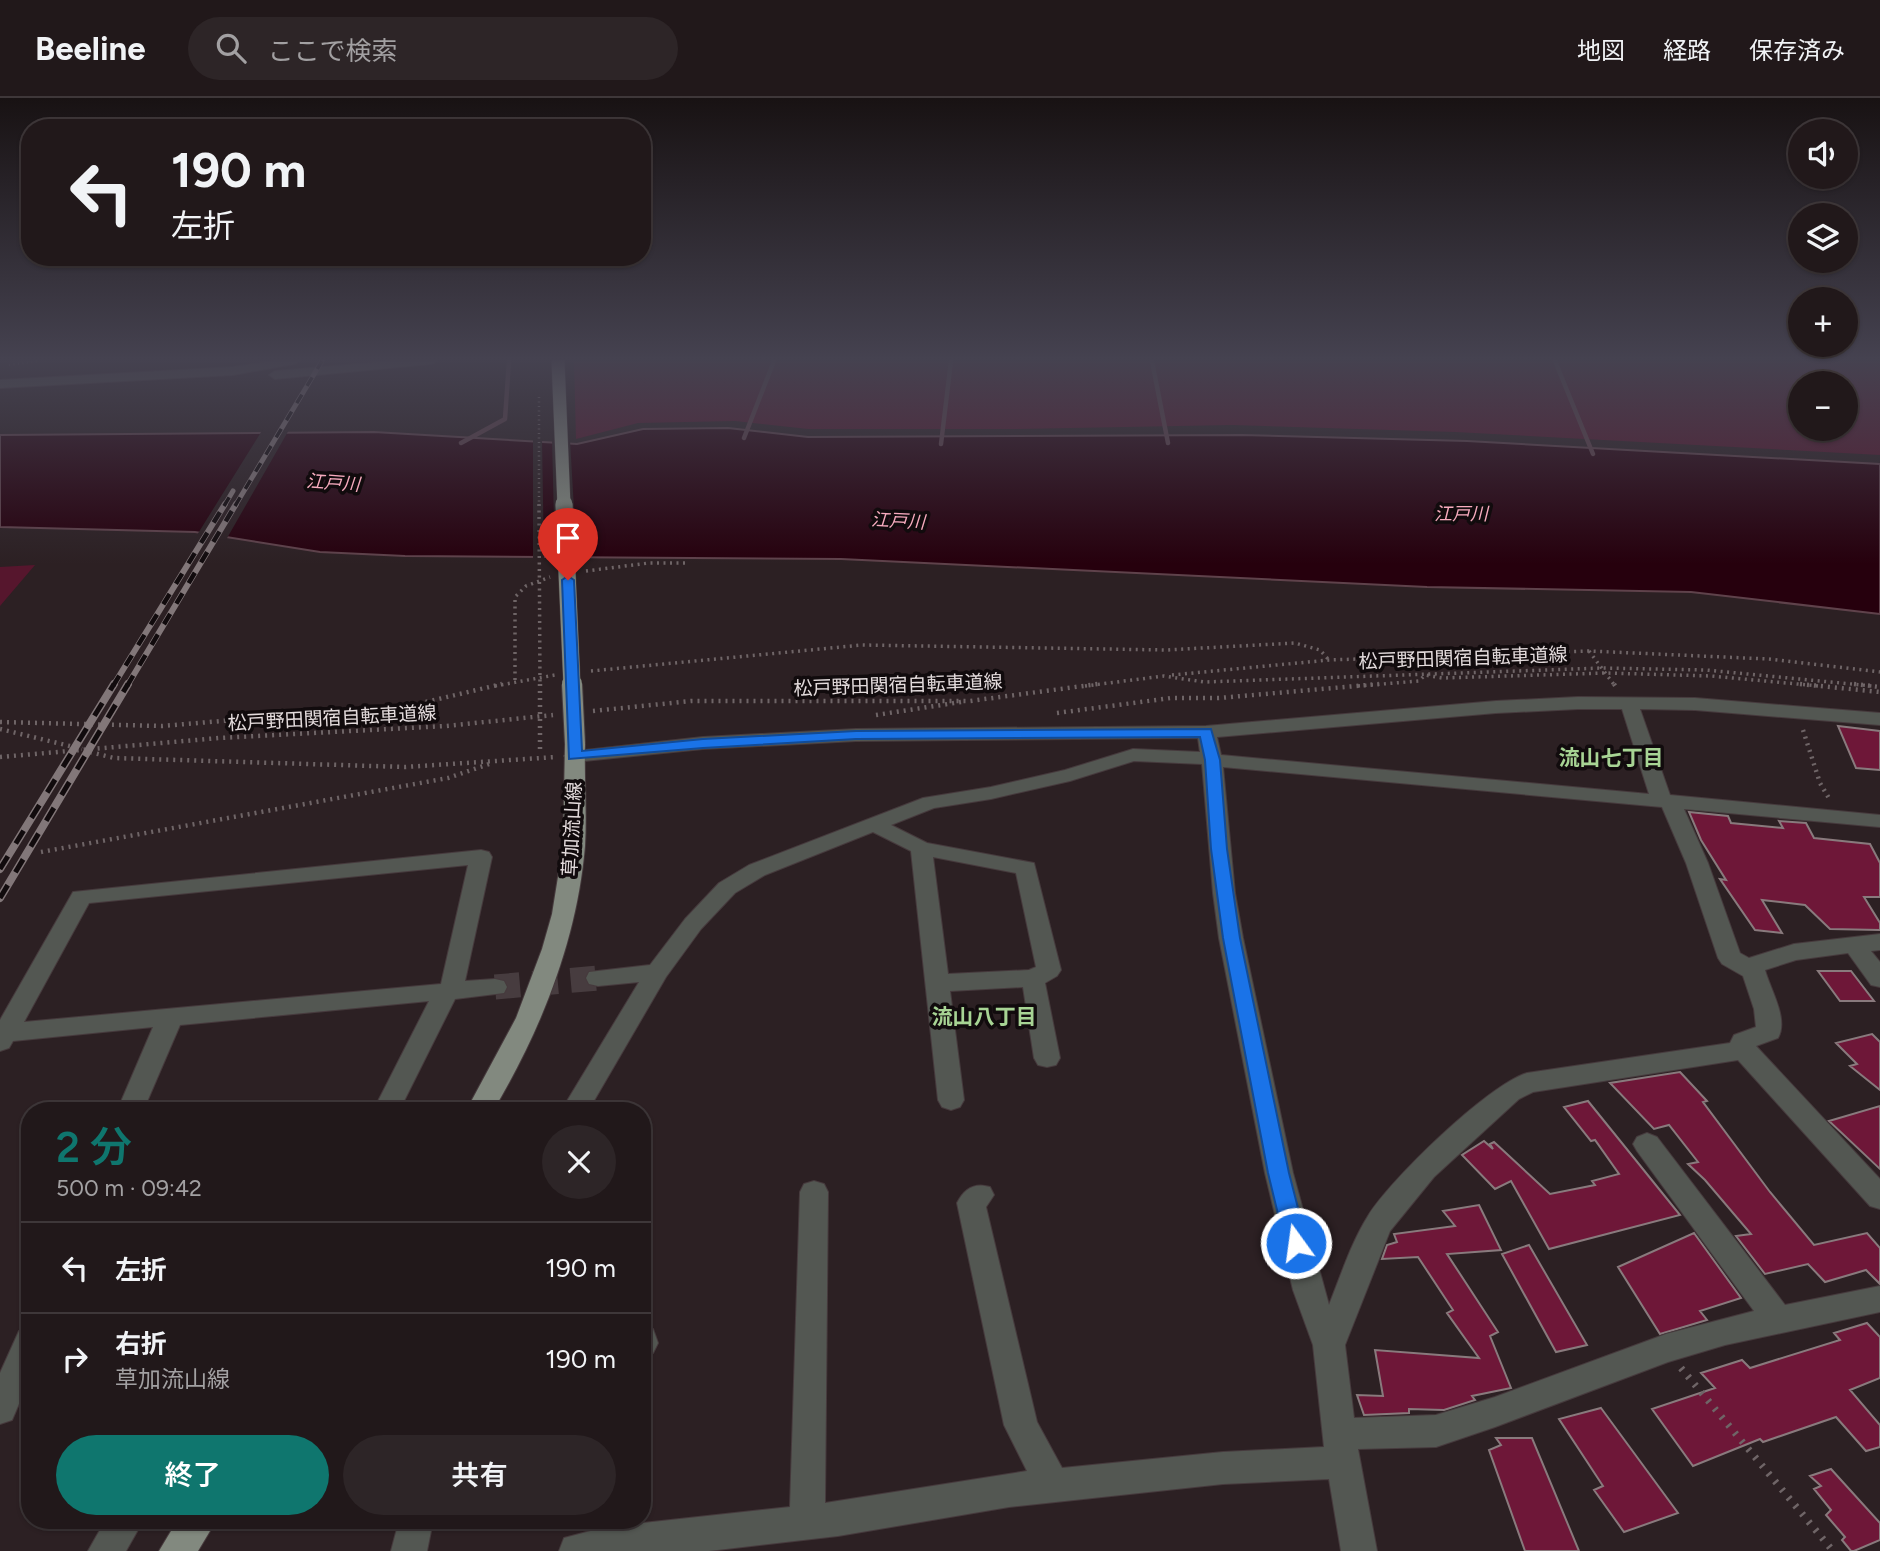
<!DOCTYPE html>
<html lang="ja">
<head>
<meta charset="utf-8">
<style>
  :root { --surface:#21181a; --page:#2d2527; --text:#f1f3f6; --muted:#a2a0a2; --line:#3e3739; --accent:#0f766e }
  body { margin:0; font-family:Figtree,"Noto Sans JP",sans-serif; background:var(--page); color:var(--text); height:100vh; display:flex; flex-direction:column; font-size:26px; white-space:nowrap }
  * { box-sizing:border-box; margin:0 }
  p { font-size:23px; color:var(--muted) }
  .icon { flex:none; width:38px; height:38px; fill:none; stroke:currentColor; stroke-width:2; stroke-linecap:round; stroke-linejoin:round }
  .map { position:relative; flex:1; overflow:hidden }
  .panel { position:absolute; left:21px; top:1004px; width:630px; height:427px; display:flex; flex-direction:column; background:var(--surface); border-radius:28px; box-shadow:0 2px 5px #0004,0 0 0 2px var(--line) }
  .panel>* { flex:none }
  .hud { position:absolute; left:21px; top:21px; width:630px; height:147px; border-radius:28px; box-shadow:0 2px 5px #0004,0 0 0 2px var(--line); background:#21181a; color:var(--text); overflow:hidden }
  .buttons { position:absolute; left:1788px; top:21px; display:grid; gap:14px }
  .buttons a { display:grid; place-items:center; width:70px; height:70px; border-radius:50%; background:var(--surface); box-shadow:0 2px 5px #0004,0 0 0 2px var(--line); font-size:35px }
  .pin { position:absolute; display:grid; place-items:center; width:60px; height:60px; color:#fff; margin:-72px -30px; border-radius:50% 50% 50% 0; rotate:-45deg; box-shadow:0 0 7px #0007 }
  .pin .icon { rotate:45deg }
  .me { position:absolute; width:77px; margin:-38px; rotate:346deg; stroke-linejoin:round; filter:drop-shadow(0 0 5px #0008) }
  .turn { display:flex; align-items:center; gap:24px; height:147px; padding:0 35px; font-size:32px }
  .turn .icon { width:91px; height:91px; stroke-width:2.5 }
  .turn b { display:block; font-size:49px; line-height:60px }
  .round { display:grid; place-items:center; flex:none; width:74px; height:74px; border-radius:37px; background:var(--page) }
  .summary { display:flex; align-items:center; justify-content:space-between; height:119px; padding:0 35px }
  h1 { font-size:42px; font-weight:600; line-height:52px; color:var(--accent) }
  .action { display:flex; gap:14px; margin-top:auto; padding:14px 35px }
  .action a { flex:1; height:80px; border-radius:42px; background:var(--accent); color:#fff; font-size:28px; font-weight:600; line-height:80px; text-align:center }
  .action a+a { background:var(--page); color:var(--text) }
  ul { padding:0; list-style:none }
  li { display:flex; align-items:center; gap:21px; height:91px; padding:0 35px; border-top:2px solid var(--line) }
  li div { flex:1 }
  li b { display:block; font-size:26px }
  li em { font-style:normal }
  header { display:flex; align-items:center; gap:42px; box-sizing:border-box; height:98px; padding:0 35px; background:var(--surface); border-bottom:2px solid var(--line) }
  header strong { font-size:33px }
  nav { display:flex; gap:38px; margin-inline-start:auto; font-size:24px }
  .search { width:490px; height:63px; background:var(--page); display:flex; align-items:center; gap:18px; box-sizing:border-box; padding:0 24px; border-radius:38px; color:var(--muted); font-size:26px }
  .map>svg:first-child { display:block }
</style>
</head>
<body>
<header>
<strong>Beeline</strong>
<div class="search"><svg class="icon" aria-label="search" viewBox="0 0 24 24"><circle cx="10" cy="10" r="6"/><path d="M15 15l6 6"/></svg>ここで検索</div>
<nav><a>地図</a><a>経路</a><a>保存済み</a></nav>
</header>
<div class="map">
<svg width="1880" height="1453" viewBox="0 0 1880 1453">
  <rect width="100%" height="100%" fill="#2c2023"/>
  <path fill="#56162d" fill-rule="evenodd" d="M574,263H1880V357L1455,334L1232,327L1018,331H808L735,323L638,325L576,341ZM1846,285V331H1801V285Z
    M35,467L0,508V469Z"/>
  <path fill="#26000d" stroke="#5f424b" stroke-width="2" d="M728,330L808,339L1242,337L1467,343L1880,366V516L1691,494L1427,489L841,461L405,458L320,454L195,434L0,429V337L374,334L577,346L643,331Z"/>
  <path fill="#2c2023" d="M290,330L226,442L197,437L263,331Z
    M533,340L542,341L544,462H533Z
    M552,341L570,342L577,463H555Z"/>
  <g fill="none" stroke-linecap="round" stroke-linejoin="round">
    <path stroke="#5f424b" stroke-width="4.5" d="M1152,263L1168,345
      M1555,263L1593,356
      M744,340L774,263
      M461,345L505,321L509,263
      M941,346L951,263"/>
  </g>
  <path fill="#6e1738" stroke="#897a7d" stroke-width="2" d="M1838,628L1880,633V672L1856,670Z
    M1689,714L1728,718L1731,725L1783,730L1779,723L1806,725L1814,740L1870,746L1880,765V799H1864L1880,825V832L1830,831L1805,807L1762,802L1782,835L1755,832L1720,781L1726,782L1701,742Z
    M1818,873H1851L1874,903H1840Z
    M1872,936L1880,944V992L1850,968L1857,966L1836,945Z
    M1680,974L1707,1003L1703,1004L1770,1094L1814,1147L1867,1135L1880,1150V1186L1866,1172L1825,1184L1808,1166L1765,1176L1736,1138L1751,1136L1705,1082L1688,1066L1698,1064L1669,1027L1654,1031L1610,985Z
    M1588,1003L1680,1117L1549,1151L1511,1083L1495,1091L1462,1057L1484,1043L1493,1051L1490,1046L1494,1044L1550,1096L1595,1087L1592,1083L1619,1076L1595,1042L1591,1043L1564,1009Z
    M1880,1008V1071L1829,1023Z
    M1479,1107L1501,1152L1447,1156L1498,1234L1490,1238L1511,1290L1472,1298L1475,1302L1444,1312L1409,1311V1315L1364,1317L1357,1297L1383,1298L1375,1252L1479,1260L1447,1215L1453,1212L1418,1159L1382,1161L1387,1147L1397,1144L1394,1136L1455,1128L1443,1113Z
    M1694,1135L1741,1200L1700,1213L1707,1222L1660,1236L1618,1169Z
    M1529,1147L1587,1247L1556,1254L1502,1156Z
    M1867,1225L1880,1239V1280L1850,1292L1880,1327V1349L1866,1353L1836,1319L1763,1344L1760,1341L1693,1368L1652,1311L1715,1290L1701,1275L1742,1262L1750,1270L1840,1242L1834,1235Z
    M1601,1310L1678,1415L1624,1434L1594,1392L1603,1388L1559,1321Z
    M1496,1340H1532L1579,1453H1525L1489,1352L1501,1347Z
    M1831,1371L1880,1425V1442L1854,1453H1851L1842,1442L1845,1439L1826,1417L1831,1412L1814,1391L1821,1388L1810,1378Z"/>
  <g fill="none" stroke-linecap="round" stroke-linejoin="round">
    <path stroke="#473c3f" stroke-width="25" stroke-dasharray="25 13" stroke-linecap="butt" d="M495,889L598,880"/>
    <g stroke="#463a3d" stroke-width="2">
      <path id="minor" d="M273,263H300L294,266L233,277L0,290V282L233,269Z
        M392,263H437L431,266L275,281L269,277L275,273Z
        M1578,599L1695,600L1880,615V627L1695,612L1640,611L1670,697L1880,717V729L1684,711L1708,765L1740,855L1749,860L1794,846L1880,836V852L1871,853L1880,864V889L1871,887L1848,855L1796,862L1765,872C1770,891 1789,921 1778,940L1756,948L1880,1081V1111L1870,1108L1738,962L1533,994L1519,1001L1434,1079L1390,1133L1345,1247L1354,1320L1436,1317L1495,1299L1666,1236L1754,1213L1637,1053L1633,1046L1637,1039L1647,1035L1657,1039L1785,1207L1880,1188V1214L1725,1247L1668,1264L1495,1329L1436,1349L1358,1351L1377,1453H1341L1329,1381L1223,1386L1009,1409L838,1438L709,1453H559L564,1440L598,1431L600,1423H634V1426L790,1409L800,1094L804,1086L814,1083L824,1086L828,1094L825,1405L1027,1373L1004,1327L957,1105C964,1091 974,1084 990,1089L994,1097L986,1109L1037,1324L1062,1370L1223,1354L1324,1349L1313,1247L1293,1192L1265,1075L1219,840L1213,795L1202,666L1134,663L1070,683L991,701L934,710L891,727L927,745L1034,765L1061,872L1057,878L1045,885L1060,960L1056,967L1047,969L1038,967L1034,960L1023,889L950,893L964,1002L960,1009L951,1012L942,1009L938,1002L911,753L873,734L765,777L735,795L701,831L666,879L588,1013H561L639,884L598,888L589,886L586,880L589,874L650,867L685,821L719,785L749,767L923,700L991,689L1065,672L1133,651L1200,654L1198,640L856,643L703,651L574,664L564,658L567,654L703,639L856,631L1206,628L1496,603ZM1578,611H1622L1649,696L1221,657L1217,639L1496,615ZM1223,669L1662,709L1686,765L1718,860L1722,866L1743,878L1754,911L1756,929L1734,937L1730,945L1527,975C1488,987 1390,1082 1368,1118C1351,1145 1341,1177 1329,1207L1293,1075L1243,840L1235,795ZM933,759L1016,775L1036,869L1029,872L948,876Z
        M481,752L489,754L492,759L465,883L495,881L504,883L507,889L504,895L455,901L399,1013H373L429,903L180,927L143,1013H117L153,929L13,943L9,950L0,953V922L73,794ZM468,767L441,886L24,924L89,805Z
        M642,1227L653,1231L658,1245L653,1255L642,1259Z
        M30,1229V1280L12,1322L0,1326V1275L19,1233Z
        M105,1423H143L126,1453H88Z
        M399,1423H433L427,1453H391Z"/>
    </g>
    <g stroke="#463a3d" stroke-width="2">
      <path id="major" d="M575,640L585,646C584,680 587,714 585,748C577,843 541,932 493,1013H466L516,920L542,851L552,816L563,748L565,646Z
        M177,1423H216L198,1453H159Z"/>
    </g>
    <path stroke="#6f6567" stroke-width="2.5" stroke-dasharray="1 3.5" stroke-linecap="butt" d="M9,267L39,263"/>
    <path stroke="#6f6567" stroke-width="3.5" stroke-dasharray="2 4.5" stroke-linecap="butt" d="M586,473L649,465H687
      M1589,553L1615,588
      M591,573L862,547L1166,552L1295,545L1320,552L1329,562
      M1172,577L1329,562L1589,553L1768,561L1880,574
      M515,582V499L526,488L550,479
      M495,588L555,577
      M1085,588L1164,578L1204,584L1602,570L1706,572L1872,588
      M1358,588L1419,583L1425,577L1442,580L1606,575L1711,578L1819,588"/>
    <path stroke="#6f6567" stroke-width="4.5" stroke-dasharray="2 5" stroke-linecap="butt" d="M1614,586L1616,589
      M1800,586L1880,594
      M1854,586L1880,589
      M593,613L691,603H970L1098,586
      M1057,615L1171,600H1219L1379,586
      M876,617L961,604
      M0,624L162,628L413,607L502,586
      M0,631L82,651
      M1803,632L1820,685L1830,702
      M90,654L114,660L405,669L556,659
      M0,659L219,640L446,628L553,617
      M41,754L448,680L492,665"/>
    <path stroke="#6f6567" stroke-width="7" stroke-dasharray="2.5 8" stroke-linecap="butt" d="M1681,1270L1833,1453"/>
    <use href="#minor" fill="#535752" fill-rule="evenodd"/>
    <use href="#major" fill="#82897f" fill-rule="evenodd"/>
    <g stroke="#827779" stroke-width="5">
      <path id="rail-far2" d="M224,408L233,393
        M235,408L322,263"/>
    </g>
    <g stroke="#827779" stroke-width="6">
      <path id="rail-far1" d="M113,588L225,406
        M127,588L236,406"/>
    </g>
    <g stroke="#827779" stroke-width="8">
      <path id="rail" d="M0,771L114,586
        M0,800L128,586"/>
    </g>
    <use href="#rail-far2" stroke="#110b0d" stroke-width="3.5" stroke-dasharray="10" stroke-linecap="butt"/>
    <use href="#rail-far1" stroke="#110b0d" stroke-width="4.5" stroke-dasharray="12" stroke-linecap="butt"/>
    <use href="#rail" stroke="#110b0d" stroke-width="5" stroke-dasharray="15" stroke-linecap="butt"/>
    <g stroke="#463a3d" stroke-width="14" stroke-linecap="butt">
      <path id="major-bridge-far2" d="M558,263L564,408"/>
    </g>
    <g stroke="#463a3d" stroke-width="18" stroke-linecap="butt">
      <path id="major-bridge-far1" d="M564,406L572,588"/>
    </g>
    <g stroke="#463a3d" stroke-width="22" stroke-linecap="butt">
      <path id="major-bridge" d="M572,586L575,646"/>
    </g>
    <path stroke="#6f6567" stroke-width="2.5" stroke-dasharray="1 3.5" stroke-linecap="butt" d="M539,299V408"/>
    <path stroke="#6f6567" stroke-width="3.5" stroke-dasharray="2 4.5" stroke-linecap="butt" d="M539,406L540,588"/>
    <path stroke="#6f6567" stroke-width="4.5" stroke-dasharray="2 5" stroke-linecap="butt" d="M540,586V652"/>
    <use href="#major-bridge-far2" stroke="#82897f" stroke-width="13"/>
    <use href="#major-bridge-far1" stroke="#82897f" stroke-width="17"/>
    <use href="#major-bridge" stroke="#82897f" stroke-width="20"/>
  </g>
  <linearGradient id="sky" x2="0" y2="1"><stop stop-color="#181213"/><stop offset="0.56" stop-color="#454250"/><stop offset="1" stop-color="#454250" stop-opacity="0"/></linearGradient>
  <rect width="1880" height="466" fill="url(#sky)"/>
  <path fill="#1a73e8" stroke="#114b97" stroke-width="2" d="M568,478L574,482L582,653L703,641L856,633L1211,631L1220,662L1227,751L1240,840L1289,1075L1307,1145L1304,1152L1296,1154L1288,1152L1285,1145L1268,1075L1223,840L1211,751L1205,662L1200,639L856,641L703,650L569,661L562,482Z"/>
  <g text-anchor="middle" dominant-baseline="central" stroke-width="7" stroke-linejoin="round" paint-order="stroke">
    <g font-size="18" font-style="italic" fill="#f7abbe" stroke="#110b0d">
      <text transform="translate(333 385) rotate(4)">江戸川</text>
      <text x="1461" y="416">江戸川</text>
      <text transform="translate(898 423) rotate(3)">江戸川</text>
    </g>
    <g font-size="19" fill="#e3dbdc" stroke="#110b0d">
      <text transform="translate(1463 560) rotate(-2)">松戸野田関宿自転車道線</text>
      <text transform="translate(898 587) rotate(-2)">松戸野田関宿自転車道線</text>
      <text transform="translate(332 620) rotate(-3)">松戸野田関宿自転車道線</text>
      <text transform="translate(572 731) rotate(-87)">草加流山線</text>
    </g>
    <g font-size="21" font-weight="bold" fill="#a7d494" stroke="#110b0d">
      <text x="1611" y="659">流山七丁目</text>
      <text x="984" y="918">流山八丁目</text>
    </g>
  </g>
</svg>
<div class="buttons">
<a><svg class="icon" aria-label="sound" viewBox="0 0 24 24"><path d="M4 9h4l5-4v14l-5-4H4zM17 9q2 3 0 6"/></svg></a>
<a><svg class="icon" aria-label="layers" viewBox="0 0 24 24"><path d="M12 4l9 5-9 5-9-5zM3 14l9 5 9-5"/></svg></a>
<a>+</a>
<a>−</a>
</div>
<div class="pin" style="left:568px;top:482px;background:#d93025"><svg class="icon" aria-label="arrive" viewBox="0 0 24 24"><path d="M6 21V4h12l-3 4 3 4H6"/></svg></div>
<svg class="me" style="left:1296px;top:1145px" viewBox="-20 -20 40 40"><circle r="17" fill="#1a73e8" stroke="#fff" stroke-width="3"/><path d="M0-11L8 9 0 5-8 9z" fill="#fff"/></svg>
<div class="hud">
<div class="turn"><svg class="icon" aria-label="left" viewBox="0 0 24 24"><path d="M17 20v-9H6M10 6l-5 5 5 5"/></svg><div><b>190 m</b>左折</div></div>
</div>
<section class="panel">
<div class="summary"><div><h1>2 分</h1><p>500 m · 09:42</p></div><a class="round"><svg class="icon" aria-label="close" viewBox="0 0 24 24"><path d="M6 6l12 12M18 6L6 18"/></svg></a></div>
<ul>
<li><svg class="icon" aria-label="left" viewBox="0 0 24 24"><path d="M17 20v-9H6M10 6l-5 5 5 5"/></svg><div><b>左折</b></div><em>190 m</em></li>
<li><svg class="icon" aria-label="right" viewBox="0 0 24 24"><path d="M7 20v-9h11M14 6l5 5-5 5"/></svg><div><b>右折</b><p>草加流山線</p></div><em>190 m</em></li>
</ul>
<div class="action"><a>終了</a><a>共有</a></div>
</section>
</div>
</body>
</html>
